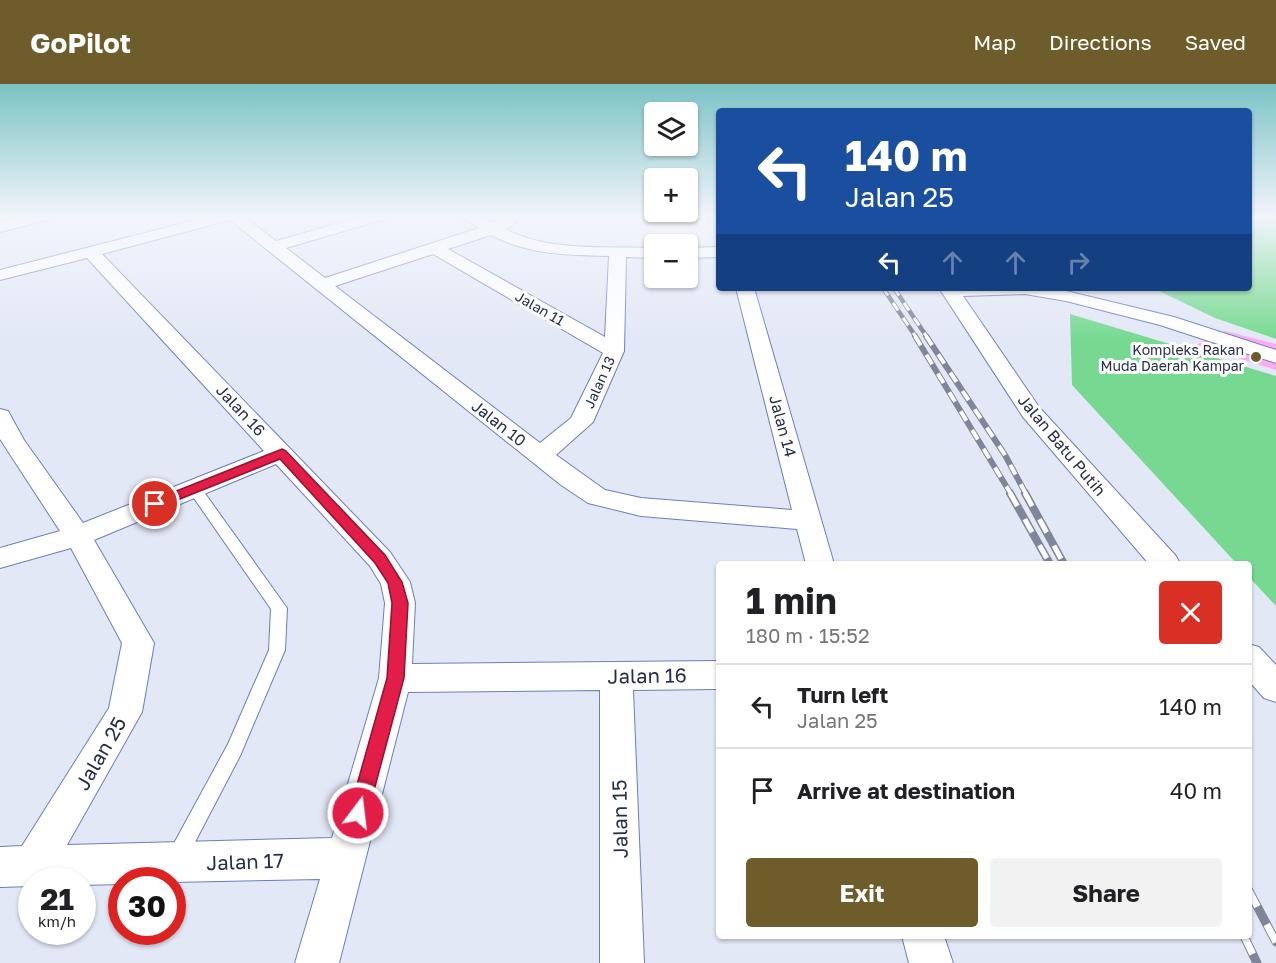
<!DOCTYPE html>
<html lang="en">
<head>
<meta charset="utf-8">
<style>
  :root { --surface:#fff; --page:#f2f2f2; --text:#202124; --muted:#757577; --line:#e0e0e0; --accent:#6e5d2b }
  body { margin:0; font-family:"Golos Text",sans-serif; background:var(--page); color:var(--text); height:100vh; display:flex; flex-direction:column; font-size:22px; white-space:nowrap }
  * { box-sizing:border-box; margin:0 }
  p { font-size:20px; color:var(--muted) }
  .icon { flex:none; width:33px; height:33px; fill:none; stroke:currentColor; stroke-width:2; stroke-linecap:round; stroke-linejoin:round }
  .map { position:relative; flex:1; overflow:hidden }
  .sheet { position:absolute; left:716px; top:477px; width:536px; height:378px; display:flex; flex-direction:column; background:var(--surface); border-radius:6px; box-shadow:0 2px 4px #0004 }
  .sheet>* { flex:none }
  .banner { position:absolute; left:716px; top:24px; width:536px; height:183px; border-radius:6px; box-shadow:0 2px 4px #0004; background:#1a4fa0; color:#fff; overflow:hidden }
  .buttons { position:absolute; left:644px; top:18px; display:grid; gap:12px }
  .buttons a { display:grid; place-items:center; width:54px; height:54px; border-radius:6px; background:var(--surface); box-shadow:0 2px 4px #0004; font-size:30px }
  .speed { position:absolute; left:18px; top:783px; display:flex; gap:12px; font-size:30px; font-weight:700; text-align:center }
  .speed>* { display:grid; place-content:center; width:78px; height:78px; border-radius:50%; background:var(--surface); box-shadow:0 2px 4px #0004; line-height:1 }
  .speed small { font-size:15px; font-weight:400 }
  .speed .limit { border:9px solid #d22; background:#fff; color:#111 }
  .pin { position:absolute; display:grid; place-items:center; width:51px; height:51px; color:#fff; margin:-26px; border:3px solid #fff; border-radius:50%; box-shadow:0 2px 6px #0007 }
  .me { position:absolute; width:66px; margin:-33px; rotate:15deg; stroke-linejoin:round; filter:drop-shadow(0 0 4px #0008) }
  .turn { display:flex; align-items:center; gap:21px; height:126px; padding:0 30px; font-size:27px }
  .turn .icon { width:78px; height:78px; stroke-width:2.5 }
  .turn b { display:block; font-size:42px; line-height:51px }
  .lanes { display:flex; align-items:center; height:57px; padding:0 30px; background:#0003; justify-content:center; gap:30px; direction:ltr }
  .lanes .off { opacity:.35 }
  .round { display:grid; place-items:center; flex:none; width:63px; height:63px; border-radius:6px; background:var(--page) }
  .headline { display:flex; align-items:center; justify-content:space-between; height:102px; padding:0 30px }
  h1 { font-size:36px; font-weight:700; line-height:45px }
  .cta { display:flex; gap:12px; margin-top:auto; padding:12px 30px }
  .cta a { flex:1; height:69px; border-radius:6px; background:var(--accent); color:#fff; font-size:24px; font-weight:700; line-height:69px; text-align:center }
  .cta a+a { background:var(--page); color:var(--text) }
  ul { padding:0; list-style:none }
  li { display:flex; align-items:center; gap:18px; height:84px; padding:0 30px; border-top:2px solid var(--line) }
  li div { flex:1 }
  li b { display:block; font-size:22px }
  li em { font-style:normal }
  header { display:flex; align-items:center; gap:36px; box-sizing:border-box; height:84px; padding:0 30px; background:var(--accent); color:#fff }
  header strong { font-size:28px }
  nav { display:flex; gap:33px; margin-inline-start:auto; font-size:21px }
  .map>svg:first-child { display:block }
</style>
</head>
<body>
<header>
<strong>GoPilot</strong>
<nav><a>Map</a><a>Directions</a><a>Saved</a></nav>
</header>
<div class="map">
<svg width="1276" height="879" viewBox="0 0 1276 879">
  <rect width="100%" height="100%" fill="#e3e8f6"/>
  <path fill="#fcabf2" d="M1225,247L1276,260V286L1196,261Z"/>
  <path fill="#77d991" d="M1248,132H1276V255L1215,234L1153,204H1248Z
    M1070,230L1276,292V522L1248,492V480H1237L1072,301Z"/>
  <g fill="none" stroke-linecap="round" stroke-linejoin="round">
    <g stroke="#6b7ebe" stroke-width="2">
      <path id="lane" d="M194,400L199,401L284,520L287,524L285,566L240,672L183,781L176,784L169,781L166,774L228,660L269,566L271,525L189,407L188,404L189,401Z"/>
    </g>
    <g stroke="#6b7ebe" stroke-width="2">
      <path id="street" d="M27,132H54L51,135L0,148V138Z
        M211,132H243L276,157L364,132H388L385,135L286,164L325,194L479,144L459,132H478L493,139L504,132H520L512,142L505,145C549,168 605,162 654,164V174L626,173L624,267L593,338L556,371L605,406L641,414L792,426L736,204H754L834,480H806L797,445L641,432L588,419L561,401L230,136L102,170L390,468L410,498L415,519L412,580L718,577V605L633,606L644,879H600V606L408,608L339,879H295L320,795L172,798V796H122V800L82,801V796H32V802L0,803V763L22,762L109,624L122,559L71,464L0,484V464L60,447L0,355V325L8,327L24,356L83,439L264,367L87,174L0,196V186ZM491,151C529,171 568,171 609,172L605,253L448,165ZM433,170L603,269L571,334L540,359L335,202ZM276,380L370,482L381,500L385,519L379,594L332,754L67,761L142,628L154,559L94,456Z
        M718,163V173L687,174V164Z
        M939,204H1051L1066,207L1174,233L1276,266V279L1160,241L1066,217L1025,210L963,212L1039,323L1176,472L1180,480H1149L1023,333Z
        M1248,560L1259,563L1276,581V618L1264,614L1248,596Z
        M902,852H944L953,879H909Z"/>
    </g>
    <use href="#lane" fill="#fff" fill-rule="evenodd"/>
    <use href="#street" fill="#fff" fill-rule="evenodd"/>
    <g stroke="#7f869a" stroke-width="4.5">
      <path id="rail-far3" d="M883,204L916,253
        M894,204L927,253"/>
    </g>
    <g stroke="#7f869a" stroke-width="6">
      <path id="rail-far2" d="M915,252L1011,410
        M926,252L1005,371L1026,410"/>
    </g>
    <g stroke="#7f869a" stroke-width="8">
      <path id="rail-far1" d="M1010,409L1050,480
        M1025,409L1064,480"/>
    </g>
    <g stroke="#7f869a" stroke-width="9">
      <path id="rail" d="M1248,805L1276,858
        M1244,852L1257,879"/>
    </g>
    <use href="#rail-far3" stroke="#fff" stroke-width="3" stroke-dasharray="9" stroke-linecap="butt"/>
    <use href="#rail-far2" stroke="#fff" stroke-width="4" stroke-dasharray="11" stroke-linecap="butt"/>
    <use href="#rail-far1" stroke="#fff" stroke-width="5" stroke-dasharray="15" stroke-linecap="butt"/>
    <use href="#rail" stroke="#fff" stroke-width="7" stroke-dasharray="20" stroke-linecap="butt"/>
  </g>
  <linearGradient id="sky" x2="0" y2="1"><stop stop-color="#7bc3c5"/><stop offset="0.52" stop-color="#f2f5fb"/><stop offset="1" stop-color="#f2f5fb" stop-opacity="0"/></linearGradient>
  <rect width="1276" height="255" fill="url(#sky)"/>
  <path fill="#e11d48" stroke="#92132f" stroke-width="1.5" d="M282,365L286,367L385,471L402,498L408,519L404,594L368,729L365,736L358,738L352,736L349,729L387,594L392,519L388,499L375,479L280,375L160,423H151L149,420L151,417Z"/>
  <circle fill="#6e5d2b" stroke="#fff" stroke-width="2" cx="1256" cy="273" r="6"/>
  <g text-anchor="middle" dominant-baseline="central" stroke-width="6" stroke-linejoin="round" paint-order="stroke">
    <g font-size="14" fill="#252d48" stroke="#fff">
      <text transform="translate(540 224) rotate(30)">Jalan 11</text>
      <text transform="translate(599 298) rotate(-66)">Jalan 13</text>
    </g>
    <g font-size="14" fill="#252d48" stroke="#fff" text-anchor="end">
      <text x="1244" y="265">Kompleks Rakan<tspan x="1244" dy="16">Muda Daerah Kampar</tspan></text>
    </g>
    <g font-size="16" fill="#252d48" stroke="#fff">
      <text transform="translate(241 326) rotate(47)">Jalan 16</text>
      <text transform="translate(499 339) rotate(38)">Jalan 10</text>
      <text transform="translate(783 342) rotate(75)">Jalan 14</text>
      <text transform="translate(1062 361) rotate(50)">Jalan Batu Putih</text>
    </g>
    <g font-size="20" fill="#252d48" stroke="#fff">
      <text transform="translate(647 591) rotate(-1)">Jalan 16</text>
      <text transform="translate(100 669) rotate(-60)">Jalan 25</text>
      <text transform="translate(619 735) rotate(-91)">Jalan 15</text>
      <text transform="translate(245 777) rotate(-2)">Jalan 17</text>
    </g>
  </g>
</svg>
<div class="buttons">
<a><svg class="icon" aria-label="layers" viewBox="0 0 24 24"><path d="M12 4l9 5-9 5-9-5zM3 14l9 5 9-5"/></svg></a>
<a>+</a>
<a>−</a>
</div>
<div class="speed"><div>21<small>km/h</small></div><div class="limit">30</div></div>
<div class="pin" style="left:155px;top:420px;background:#d93025"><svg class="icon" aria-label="arrive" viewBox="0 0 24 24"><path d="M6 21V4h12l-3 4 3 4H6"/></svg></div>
<svg class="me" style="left:358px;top:729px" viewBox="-20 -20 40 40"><circle r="17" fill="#e11d48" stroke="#fff" stroke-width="3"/><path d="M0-11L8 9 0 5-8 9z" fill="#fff"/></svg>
<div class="banner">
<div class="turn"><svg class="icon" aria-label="left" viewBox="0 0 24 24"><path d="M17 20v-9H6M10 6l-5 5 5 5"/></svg><div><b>140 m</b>Jalan 25</div></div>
<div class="lanes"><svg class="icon" aria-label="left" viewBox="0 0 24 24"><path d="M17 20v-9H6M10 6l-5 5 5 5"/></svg><svg class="icon off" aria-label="ahead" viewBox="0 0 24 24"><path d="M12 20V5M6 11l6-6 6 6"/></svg><svg class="icon off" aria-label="ahead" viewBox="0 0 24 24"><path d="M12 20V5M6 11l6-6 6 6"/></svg><svg class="icon off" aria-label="right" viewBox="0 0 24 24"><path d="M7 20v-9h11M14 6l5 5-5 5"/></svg></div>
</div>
<section class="sheet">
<div class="headline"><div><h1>1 min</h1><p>180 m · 15:52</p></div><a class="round" style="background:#d93025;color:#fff"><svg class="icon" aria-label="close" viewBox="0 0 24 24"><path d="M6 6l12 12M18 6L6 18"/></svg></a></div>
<ul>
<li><svg class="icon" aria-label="left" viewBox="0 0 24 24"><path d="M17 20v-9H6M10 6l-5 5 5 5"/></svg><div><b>Turn left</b><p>Jalan 25</p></div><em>140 m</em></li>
<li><svg class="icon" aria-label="arrive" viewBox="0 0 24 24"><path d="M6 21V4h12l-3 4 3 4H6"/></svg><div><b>Arrive at destination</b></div><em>40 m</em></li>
</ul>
<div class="cta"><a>Exit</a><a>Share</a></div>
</section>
</div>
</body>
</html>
